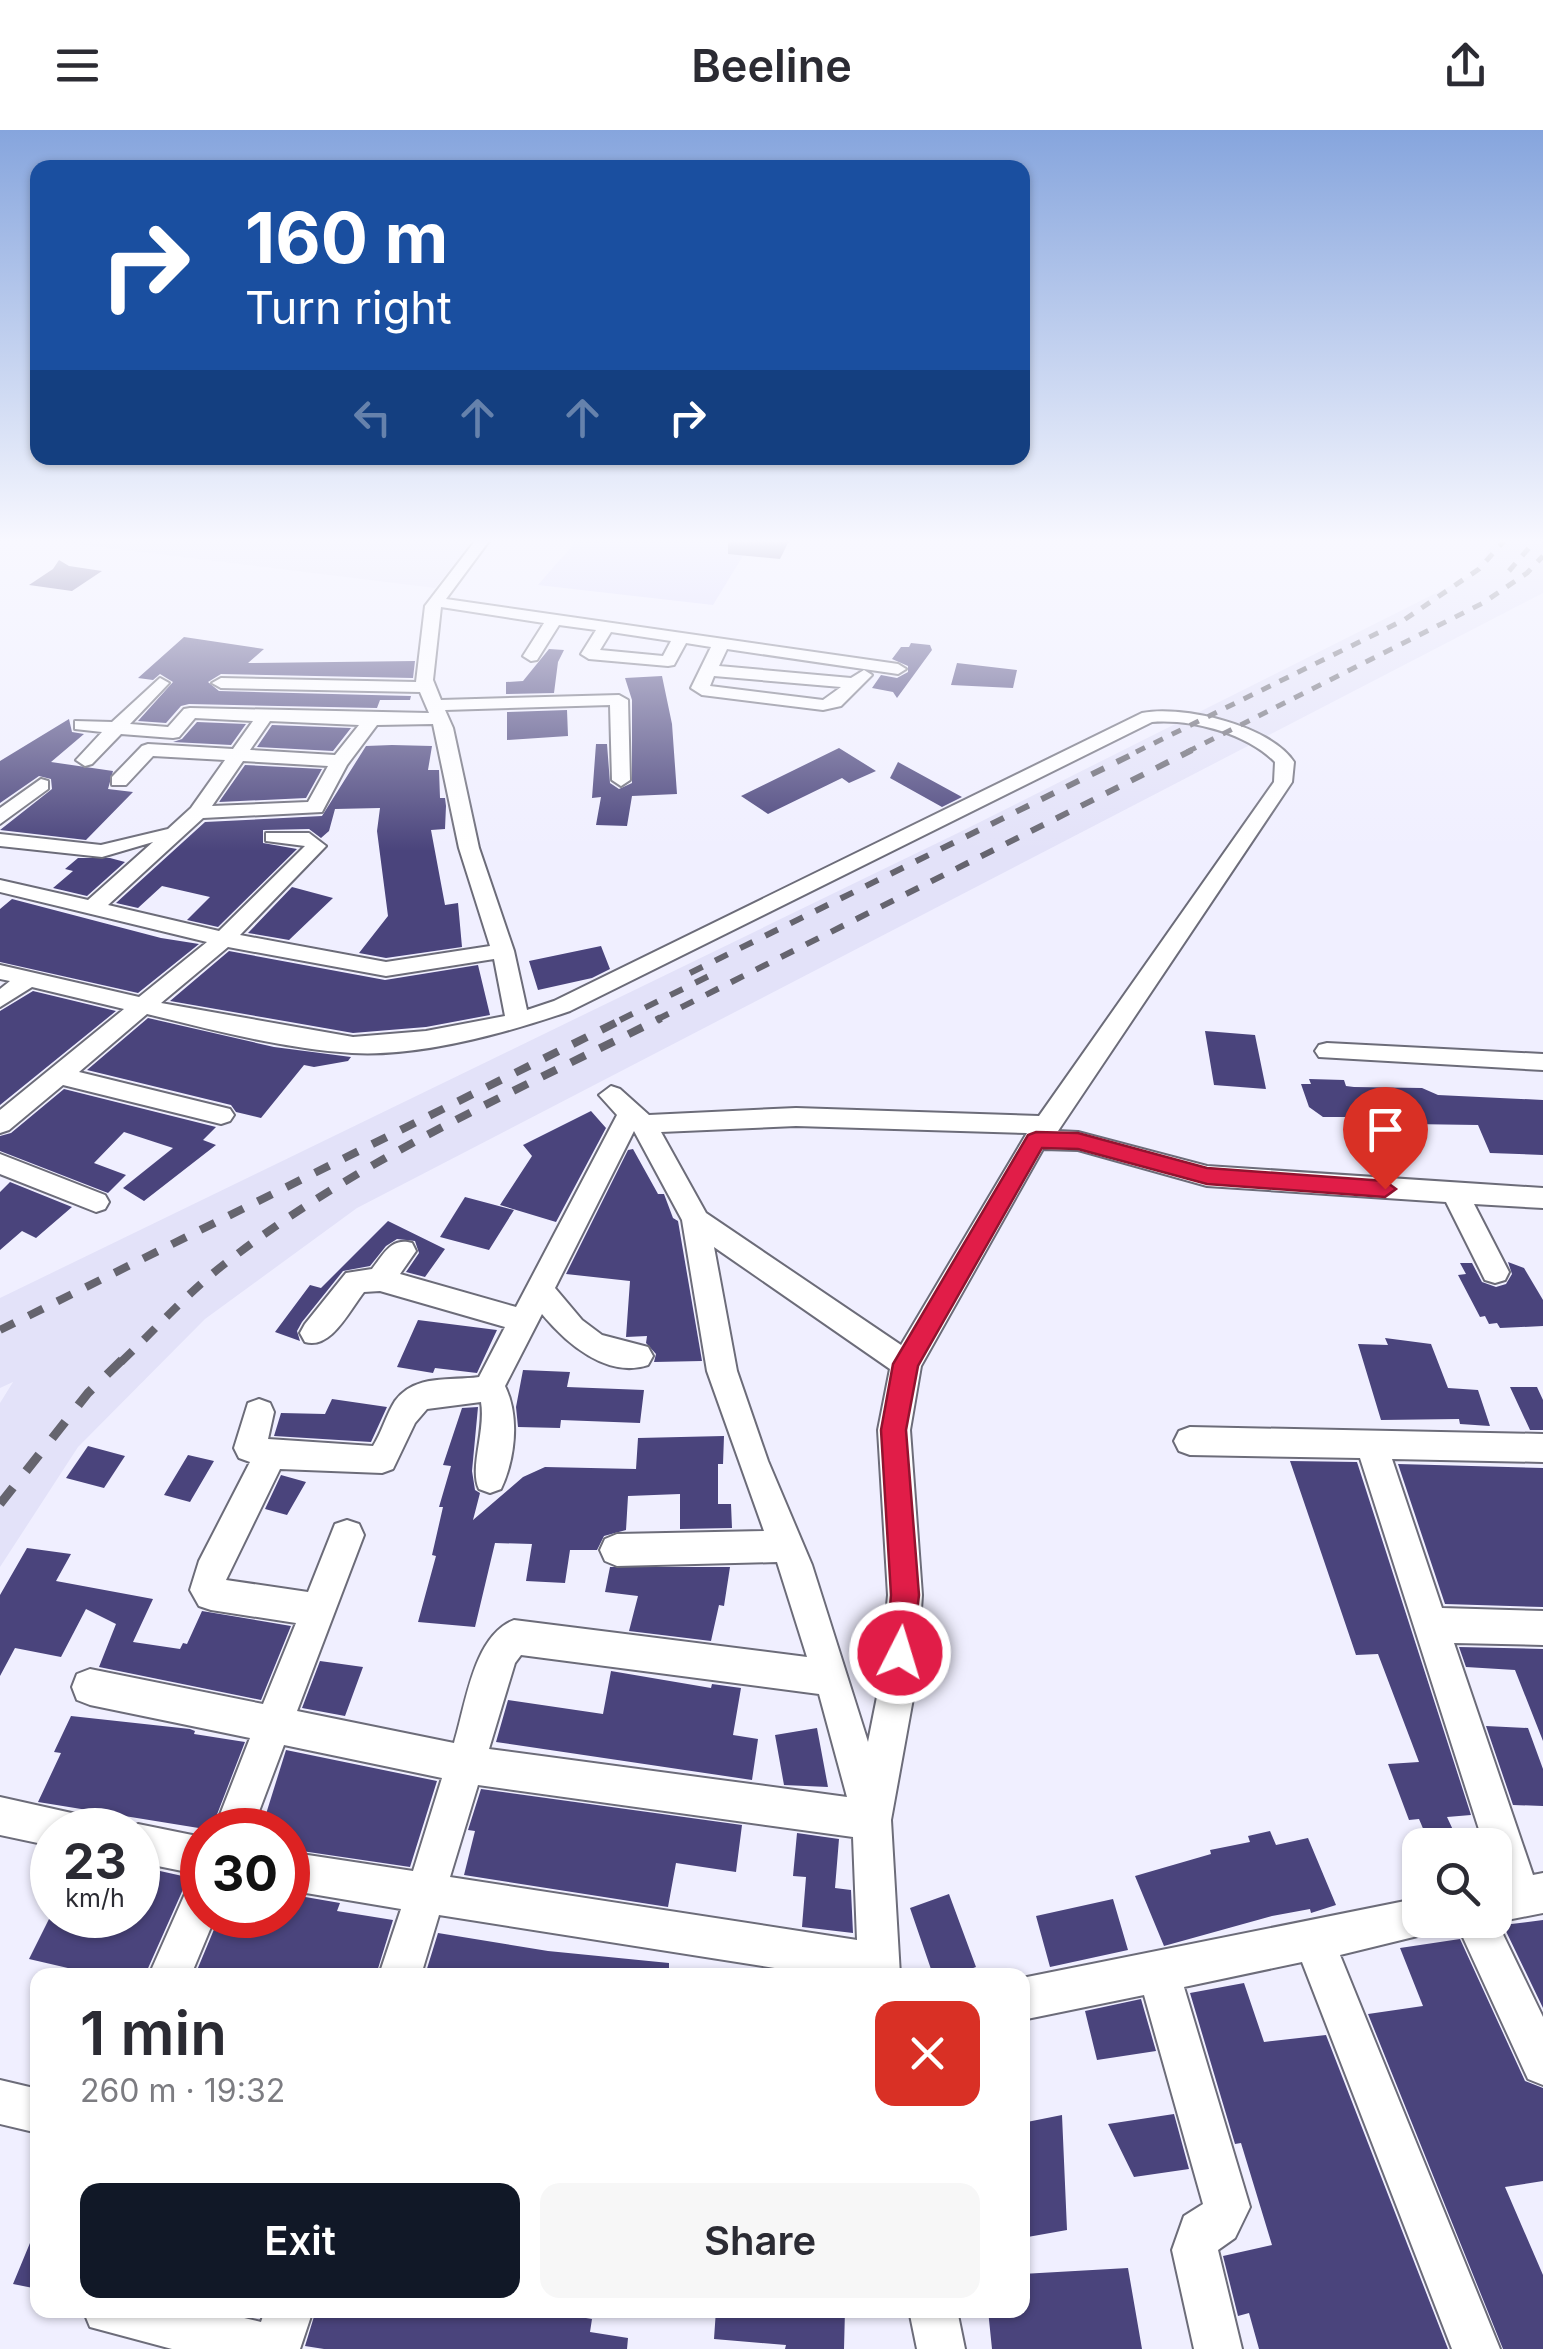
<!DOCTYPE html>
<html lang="en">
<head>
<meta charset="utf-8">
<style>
  :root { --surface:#fff; --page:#f7f7f7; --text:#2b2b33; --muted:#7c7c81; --accent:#111827 }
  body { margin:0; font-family:Inter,sans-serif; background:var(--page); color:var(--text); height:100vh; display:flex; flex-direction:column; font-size:38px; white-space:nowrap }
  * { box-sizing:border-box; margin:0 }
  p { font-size:32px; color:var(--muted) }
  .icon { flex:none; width:55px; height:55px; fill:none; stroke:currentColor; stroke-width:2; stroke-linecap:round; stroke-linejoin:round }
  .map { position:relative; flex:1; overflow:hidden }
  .drawer { position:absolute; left:30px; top:1838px; width:1000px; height:350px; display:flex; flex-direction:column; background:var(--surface); border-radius:20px; box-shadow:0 2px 8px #0004 }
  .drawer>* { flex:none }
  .guide { position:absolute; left:30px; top:30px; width:1000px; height:305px; border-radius:20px; box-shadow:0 2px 8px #0004; background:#1a4fa0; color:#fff; overflow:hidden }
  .controls { position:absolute; left:1402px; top:1698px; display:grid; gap:20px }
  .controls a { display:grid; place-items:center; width:110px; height:110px; border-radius:20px; background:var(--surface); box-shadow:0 2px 8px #0004; font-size:50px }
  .speed { position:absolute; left:30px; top:1678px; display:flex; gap:20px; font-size:50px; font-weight:700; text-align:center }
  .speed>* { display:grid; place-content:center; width:130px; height:130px; border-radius:50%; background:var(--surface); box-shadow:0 2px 8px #0004; line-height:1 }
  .speed small { font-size:25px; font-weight:400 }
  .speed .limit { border:15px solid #d22; background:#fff; color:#111 }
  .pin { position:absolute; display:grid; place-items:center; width:85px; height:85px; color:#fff; margin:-102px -42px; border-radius:50% 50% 50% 0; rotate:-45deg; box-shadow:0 0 10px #0007 }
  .pin .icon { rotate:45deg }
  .me { position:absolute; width:110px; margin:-55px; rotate:5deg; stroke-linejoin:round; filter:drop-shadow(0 0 8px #0008) }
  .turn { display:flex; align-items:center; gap:35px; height:210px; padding:0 50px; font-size:45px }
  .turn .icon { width:130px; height:130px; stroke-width:2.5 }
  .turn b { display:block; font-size:70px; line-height:85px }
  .lanes { display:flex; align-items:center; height:95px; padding:0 50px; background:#0003; justify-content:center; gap:50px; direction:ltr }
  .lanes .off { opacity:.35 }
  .round { display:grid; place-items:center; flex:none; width:105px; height:105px; border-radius:20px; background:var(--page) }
  .overview { display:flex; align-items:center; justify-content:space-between; height:170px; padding:0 50px }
  h1 { font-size:60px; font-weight:600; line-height:75px }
  .button { display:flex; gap:20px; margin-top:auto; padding:20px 50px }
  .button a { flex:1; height:115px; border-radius:20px; background:var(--accent); color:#fff; font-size:40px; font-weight:600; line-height:115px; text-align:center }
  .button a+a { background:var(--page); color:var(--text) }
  header { display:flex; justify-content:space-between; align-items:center; height:130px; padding:0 50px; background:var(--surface); font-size:45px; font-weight:600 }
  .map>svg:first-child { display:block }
</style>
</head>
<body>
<header><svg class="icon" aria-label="menu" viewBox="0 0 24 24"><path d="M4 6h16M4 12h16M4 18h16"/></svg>Beeline<svg class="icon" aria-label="share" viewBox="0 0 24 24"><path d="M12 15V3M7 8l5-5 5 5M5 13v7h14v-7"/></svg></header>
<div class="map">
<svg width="1543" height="2219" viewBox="0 0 1543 2219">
  <rect width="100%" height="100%" fill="#f0efff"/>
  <path fill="#e3e2f9" d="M51,411H473L435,458Z
    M1495,411H1543V463L357,1078L205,1189L78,1317L0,1437V1273L13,1252L0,1258V1168L960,702L1470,446Z"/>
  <path fill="#d8d6fc" d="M576,411H752L713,475L538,455Z"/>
  <path fill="#4a447c" d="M728,411H789L780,429L728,424Z
    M59,430L69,436L102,441L72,461L29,455L53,439Z
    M184,507L264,519L248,533L415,531L413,548L221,544L208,552L219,561L411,566L410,570H380L377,578L189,574L181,576L166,593L138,591L173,552L160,544L153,550L138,548Z
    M911,513L930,515L932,520L897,568L893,562L872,558L881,545L897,548L908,542V536L892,529L901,517H909Z
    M549,519L564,520L558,532L554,563L506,564V552L523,551Z
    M957,533L1017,540L1013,558L951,555Z
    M662,546L672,594L677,664L632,666L627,696L596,695L601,667L592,668L596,614H607L610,653L619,659L632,653V570L625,548Z
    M567,580L568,606L507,610V582Z
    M69,589L72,602L84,604L51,632L113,641L108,659L133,662L86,710L0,700L52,659L51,649L39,646L0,673V631Z
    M197,592L246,594L231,615L173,612L182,609Z
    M272,595L351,598L333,621L257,617Z
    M392,615L432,616L428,640H439L440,668H445L446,676L445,699L431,700L445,775L458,773L462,817L386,828L359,823L388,786L377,701L380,678L335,679L329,701L321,708L309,699L263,700V713L297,719L218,797L187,790L210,767L162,756L138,778L116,773L205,692L322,686L366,616Z
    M839,618L876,641L849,653L842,648L768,684L741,666Z
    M898,632L962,667L942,677L890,648Z
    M245,635L322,639L306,668L219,672Z
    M78,728H110L125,732L87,766L53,758L73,741L65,739Z
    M292,757L333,768L289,810L248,803Z
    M12,769L161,808L199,814L138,863L0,832V779Z
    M601,816L610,839L592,848L538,860L529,831Z
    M229,821L385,850L478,835L490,885L426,897L353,903L170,871Z
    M33,861L116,881L0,975V881Z
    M148,888L274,917L351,927L348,931L314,937L304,935L261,988L236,982L231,975L87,940Z
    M1205,901L1255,905L1266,959L1214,955Z
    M1309,949L1344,950L1346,956L1354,957L1422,958L1438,965L1543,970V1025L1490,1023L1478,995L1410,994L1399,987H1323L1309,977L1301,954H1311Z
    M64,959L216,997L203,1010L216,1015L144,1071L123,1058L173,1018L124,1002L94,1033L126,1045L108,1063L0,1021V1006L11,1003Z
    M591,981L606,998L556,1092L500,1075L532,1026L523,1015Z
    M633,1019L658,1064H664L673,1088L678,1091L702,1231L654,1232L656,1224L646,1213L647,1206L626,1207L630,1151L566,1144L628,1020Z
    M10,1052L72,1077L36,1108L22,1101L0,1120V1062Z
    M465,1067L514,1080L489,1120L440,1107Z
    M388,1091L445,1119L425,1147L406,1142L419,1123L415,1111L397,1109L386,1116L370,1136L343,1141L302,1192L297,1201L300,1211L275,1202L310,1155L321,1158Z
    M1508,1132L1524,1138L1543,1170V1196L1500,1198L1497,1193L1489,1194L1485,1186L1480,1187L1458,1145L1466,1144L1460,1133H1472L1482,1152L1496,1157L1506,1154L1512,1144Z
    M418,1190L497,1200L477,1243L435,1238L433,1243L397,1237Z
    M1385,1208L1431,1214L1448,1258L1478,1260L1490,1296L1460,1294L1459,1289L1381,1290L1358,1214L1388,1215Z
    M523,1240L570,1242L567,1257L644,1260L640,1293L561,1290L560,1298L518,1297L516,1277Z
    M1510,1257H1537L1543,1270V1300H1530Z
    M332,1269L387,1277L371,1312L274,1306L281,1283L325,1284Z
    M478,1277L472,1341L475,1360L480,1363L473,1390L523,1347L545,1337L636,1339L638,1308L724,1306L723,1334H718V1374H731L732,1398L680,1399V1364L628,1366L626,1400L604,1406L597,1420H570L565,1453L526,1451L532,1414L495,1413L475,1497L418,1492L436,1426L432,1425L443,1377H439L451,1336L443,1335L462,1278Z
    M88,1316L125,1326L104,1358L66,1348Z
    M188,1325L214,1331L190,1372L164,1365Z
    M1290,1331L1357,1332L1471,1685L1447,1687L1460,1715H1430L1419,1689L1409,1690L1388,1634L1419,1632L1378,1524L1356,1525Z
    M1398,1334L1543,1338V1477L1445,1474Z
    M281,1345L306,1352L287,1385L265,1379Z
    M27,1418L71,1424L56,1451L153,1469L133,1512L180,1519L183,1513L187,1514L202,1481L291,1496L261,1570L99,1537L116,1494L86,1479L61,1527L15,1518L0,1546V1465Z
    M610,1437H730L724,1476L719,1475L711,1511L629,1501L638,1466L605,1462Z
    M1459,1517L1543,1519V1611L1515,1540L1466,1537Z
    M320,1531L363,1537L345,1586L302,1578Z
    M611,1541L711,1558L712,1554L741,1558L733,1605L758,1609L752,1650L496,1612L508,1570L603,1584Z
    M71,1586L190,1599L195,1601L194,1604L245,1612L211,1700L38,1672L61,1623L54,1622Z
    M1486,1596L1528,1598L1543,1639V1676L1513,1675Z
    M817,1598L828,1657L784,1655L775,1605Z
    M286,1620L437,1651L410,1737L288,1719V1700H261Z
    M481,1659L742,1695L736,1742L676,1733L668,1777L464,1745L475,1701L468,1700Z
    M1270,1701L1276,1715L1308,1708L1336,1775L1311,1783L1310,1779L1272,1786L1164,1816L1135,1746L1211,1724L1210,1720L1250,1712L1248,1706Z
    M797,1703L839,1709L835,1758L851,1760L853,1803L802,1797L806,1747L793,1746Z
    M142,1737L196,1749L185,1755L145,1845H98L29,1829L51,1785H74L116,1794L120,1785H138V1748Z
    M288,1764L340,1773L337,1781L393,1790L376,1845H195L220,1785H288Z
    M949,1764L976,1837L954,1845H933L910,1778Z
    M1113,1769L1128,1820L1050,1837L1036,1786Z
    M1543,1790V1878L1503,1795Z
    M438,1803L548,1821L669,1833V1845H425Z
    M1460,1809L1525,1951L1543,1958V2051L1505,2057L1543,2145V2219H1503L1368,1884L1423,1876L1400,1818Z
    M1244,1853L1264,1912L1326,1905L1448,2219H1259L1249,2183L1238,2186L1223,2126L1272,2115L1241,2013L1235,2014L1190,1863Z
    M1141,1869L1156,1921L1097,1930L1085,1881Z
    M1174,1984L1189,2039L1134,2047L1108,1994Z
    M1062,1985L1067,2100L1022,2108V1993Z
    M37,2096H38V2159L13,2154Z
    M1128,2138L1142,2219H992L988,2180H1022V2144Z
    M316,2180H484L525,2187L527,2180H538L592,2189L590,2202L628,2208L627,2219H324L305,2216Z
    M716,2180H845L844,2219H785L786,2215L714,2209Z"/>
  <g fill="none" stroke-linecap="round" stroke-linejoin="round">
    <g stroke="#6c6c79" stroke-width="4">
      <path id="minor" d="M475,411H489L446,469L898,534L906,539L898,544L727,519L719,536L851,548L864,540L872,545L841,576L823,580L702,565L691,558L711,517L686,513L674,535L668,536L589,529L581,524L596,500L559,495L537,530L531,531L523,526L544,493L441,477L433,550L441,570L619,565L628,570L630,650L621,656L612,650L610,575L445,580L453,598L479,718L514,821L527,880L554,871L1142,583C1182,575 1270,595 1294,632L1292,652L1058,1001L1078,1002L1207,1036L1543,1058V1078L1474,1074L1509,1142L1505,1150L1495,1153L1485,1150L1446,1072L1207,1056L1078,1020L1043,1019L921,1236L910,1300L922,1465L916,1552L891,1690L900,1845H819L439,1785L421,1845H379L401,1779L288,1760V1722L413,1741L442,1648L284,1615L252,1700H214L250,1608L90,1575L77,1570L72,1557L77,1544L90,1539L263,1574L296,1493L211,1480L199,1476L190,1460L199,1431L250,1332L239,1328L234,1318L248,1273L259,1269L270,1273L274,1282L268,1309L373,1316C382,1302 386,1285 395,1271C415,1244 450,1251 479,1247L505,1197L380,1161L364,1162C349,1181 331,1220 305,1212L300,1203L305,1194L346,1143L372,1139C384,1124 391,1107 412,1113L416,1121L400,1144L516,1177L617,985L599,965L611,956L620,959L649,985L796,978L1039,986L1274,652L1275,632C1246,603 1192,589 1152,592L570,881C506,903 420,927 352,923C284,919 213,900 147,884L79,942L230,979L234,985L230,991L221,994L63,955L9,1000L0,1003V980L124,879L32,857L0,877V859L10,851L0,849V835L139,867L207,812L0,762V750L88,770L153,712L102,727L0,716V704L101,715L168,699L191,678L225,630L153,626L126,655H112V647L142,616L148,614L233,619L253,591L195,588L179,607L173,608L121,604L92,634L85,636L76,630L102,602L75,599V591L112,592L160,548L169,553L130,594L168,597L184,579L190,578L429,583L420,562L221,558L212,553L221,548L416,552L425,476ZM611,502L671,511L663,526L600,520ZM714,546L841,557L823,570L710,556ZM270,591L359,595L335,625L250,620ZM433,594L459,718L490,816L386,832L240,805L326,716L309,703H266V711L305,716L219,801L108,775L203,688L322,682L347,635L377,595ZM243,631L328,636L308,672L212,676ZM228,817L386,846L494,829L505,886L426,901L353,907L161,873ZM796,996L1027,1003L901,1215L706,1083L661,1002ZM634,1001L682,1090L707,1241L764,1401L617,1404L605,1409L600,1420L605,1431L617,1436L777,1432L807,1527L514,1490C473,1506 466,1575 454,1613L297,1581L364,1405L359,1394L347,1390L335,1394L308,1462L226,1450L280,1339L382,1343L393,1339L415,1293L427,1279L481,1272C486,1300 469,1338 479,1359L490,1363L501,1359C515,1329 520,1287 505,1256L542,1184C566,1213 607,1249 648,1235L653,1226L648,1217L602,1205L582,1190L555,1158ZM714,1117L890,1239L878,1300L888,1465L880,1552L868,1612L812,1435L768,1331L737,1241ZM521,1525L819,1564L847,1667L489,1619L515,1533ZM478,1655L853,1707L857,1810L450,1747Z
        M41,649L48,651V659L0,694V678Z
        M1327,913L1543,924V940L1319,927L1315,921L1319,915Z
        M0,1024L105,1065L109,1072L105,1079L96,1082L0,1044Z
        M1190,1297L1543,1304V1332L1392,1329L1442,1478L1543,1481V1515L1454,1513L1533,1745L1543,1743V1783L1497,1792L1543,1887V1955L1528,1949L1455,1790H1495V1715H1484L1360,1328L1190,1325L1179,1321L1174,1311L1179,1301Z
        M0,1667L85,1686L90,1700H52V1716L0,1705Z
        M138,1694L202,1707V1745L138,1732V1700H124Z
        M202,1751V1785H216L191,1845H149L188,1757Z
        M1420,1768V1790H1439L1434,1802L1340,1825L1500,2219H1452L1302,1832L1184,1857L1250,2077L1235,2108L1218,2120L1242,2219H1194L1172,2120L1184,2086L1203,2074L1144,1865L1022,1890V1848Z
        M0,1950L38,1959V2003L0,1994Z
        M83,2180H210L261,2192L265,2180H313L300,2219H172L90,2197Z
        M909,2180H957L965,2219H917Z"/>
    </g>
    <use href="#minor" fill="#fff" fill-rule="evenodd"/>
    <path stroke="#65646e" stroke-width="5" stroke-dasharray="10 10" stroke-linecap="butt" d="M1509,441L1535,411
      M1136,622L1404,490L1479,439L1504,411
      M1187,622L1483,473L1527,443L1543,426"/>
    <path stroke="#65646e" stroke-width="6" stroke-dasharray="14 14" stroke-linecap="butt" d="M690,843L1141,620
      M620,890L711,845
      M656,890L1192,620"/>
    <path stroke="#65646e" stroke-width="8" stroke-dasharray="16 16" stroke-linecap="butt" d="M0,1200L625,888
      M121,1232C156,1199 189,1161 227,1132C357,1030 514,962 661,888"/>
    <path stroke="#65646e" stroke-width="9" stroke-dasharray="21 21" stroke-linecap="butt" d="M0,1374L88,1263L123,1229"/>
  </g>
  <linearGradient id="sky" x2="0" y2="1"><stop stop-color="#86a5dd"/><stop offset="0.57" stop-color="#f8f8ff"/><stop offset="1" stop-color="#f8f8ff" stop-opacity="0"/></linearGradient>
  <rect width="1543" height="721" fill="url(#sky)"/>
  <path fill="#e11d48" stroke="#92132f" stroke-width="2.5" d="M1036,1002L1078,1003L1207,1038L1385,1051L1396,1059L1385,1067L1207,1054L1078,1019L1042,1018L918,1236L906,1300L919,1465L911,1533L900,1538L890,1533L886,1523L891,1465L881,1300L893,1234L1028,1005Z"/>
</svg>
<div class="controls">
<a><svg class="icon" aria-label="search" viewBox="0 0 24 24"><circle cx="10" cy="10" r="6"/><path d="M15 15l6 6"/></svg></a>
</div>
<div class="speed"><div>23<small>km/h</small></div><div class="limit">30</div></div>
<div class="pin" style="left:1385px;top:1059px;background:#d93025"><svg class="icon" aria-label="arrive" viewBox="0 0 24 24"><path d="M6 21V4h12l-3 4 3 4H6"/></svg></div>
<svg class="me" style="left:900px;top:1523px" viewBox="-20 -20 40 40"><circle r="17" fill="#e11d48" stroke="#fff" stroke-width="3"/><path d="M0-11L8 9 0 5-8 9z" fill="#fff"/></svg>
<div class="guide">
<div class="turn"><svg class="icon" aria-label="right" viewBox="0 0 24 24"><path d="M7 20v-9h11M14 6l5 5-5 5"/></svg><div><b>160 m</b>Turn right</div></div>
<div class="lanes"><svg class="icon off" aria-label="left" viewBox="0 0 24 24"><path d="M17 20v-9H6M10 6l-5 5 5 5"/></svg><svg class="icon off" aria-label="ahead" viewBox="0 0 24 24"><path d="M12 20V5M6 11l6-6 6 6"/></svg><svg class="icon off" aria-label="ahead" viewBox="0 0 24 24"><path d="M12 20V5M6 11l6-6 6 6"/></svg><svg class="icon" aria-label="right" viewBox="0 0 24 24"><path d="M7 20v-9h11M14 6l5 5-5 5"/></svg></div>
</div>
<section class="drawer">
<div class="overview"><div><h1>1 min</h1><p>260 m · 19:32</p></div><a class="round" style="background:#d93025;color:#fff"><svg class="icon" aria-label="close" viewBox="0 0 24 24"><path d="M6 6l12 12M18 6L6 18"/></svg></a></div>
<div class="button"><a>Exit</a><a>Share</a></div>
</section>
</div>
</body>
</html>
